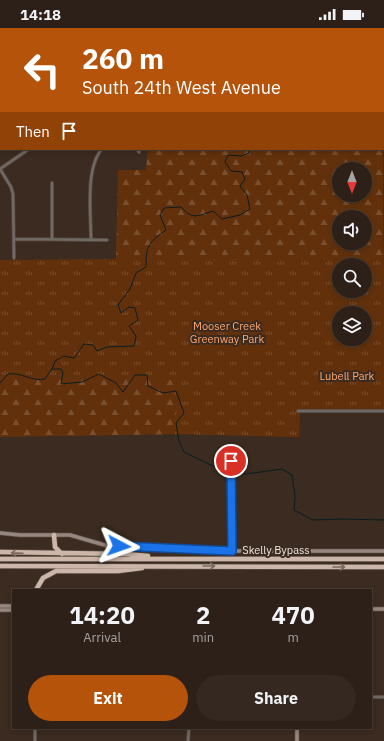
<!DOCTYPE html>
<html lang="en">
<head>
<meta charset="utf-8">
<style>
  :root { --surface:#2c2018; --page:#342821; --text:#f1f3f6; --muted:#a6a3a2; --line:#483e37; --accent:#b45309 }
  body { margin:0; font-family:"IBM Plex Sans",sans-serif; background:var(--page); color:var(--text); height:100vh; display:flex; flex-direction:column; font-size:15px; white-space:nowrap }
  * { box-sizing:border-box; margin:0 }
  p { font-size:13px; color:var(--muted) }
  .icon { flex:none; width:22px; height:22px; fill:none; stroke:currentColor; stroke-width:2; stroke-linecap:round; stroke-linejoin:round }
  .map { position:relative; flex:1; overflow:hidden }
  .side { position:absolute; left:12px; top:561px; width:360px; height:140px; display:flex; flex-direction:column; background:var(--surface); border-radius:0px; box-shadow:0 2px 6px #0003,0 0 0 1px var(--line) }
  .side>* { flex:none }
  .guide { position:absolute; left:0px; top:0px; width:384px; height:122px; box-shadow:0 2px 6px #0003,0 0 0 1px var(--line); background:#b45309; color:#fff; overflow:hidden }
  .needle { width:26px; rotate:180deg }
  .tools { position:absolute; left:332px; top:134px; display:grid; gap:8px }
  .tools a { display:grid; place-items:center; width:40px; height:40px; border-radius:50%; background:var(--surface); box-shadow:0 2px 6px #0003,0 0 0 1px var(--line); font-size:20px }
  .pin { position:absolute; display:grid; place-items:center; width:34px; height:34px; color:#fff; margin:-17px; border:2px solid #fff; border-radius:50%; box-shadow:0 1px 4px #0007 }
  .me { position:absolute; width:44px; margin:-22px; rotate:94deg; stroke-linejoin:round; filter:drop-shadow(0 0 3px #0008) }
  .turn { display:flex; align-items:center; gap:14px; height:84px; padding:0 16px; font-size:18px }
  .turn .icon { width:52px; height:52px; stroke-width:2.5 }
  .turn b { display:block; font-size:28px; line-height:34px }
  .then { display:flex; align-items:center; height:38px; padding:0 16px; background:#0003; gap:8px; font-size:15px }
  .eta { display:flex; justify-content:space-evenly; align-items:center; height:68px; text-align:center }
  .eta b { font-size:24px; font-weight:700; line-height:28px }
  .primary-button { display:flex; gap:8px; margin-top:auto; padding:8px 16px }
  .primary-button a { flex:1; height:46px; border-radius:24px; background:var(--accent); color:#fff; font-size:16px; font-weight:700; line-height:46px; text-align:center }
  .primary-button a+a { background:var(--page); color:var(--text) }
  .status { display:flex; justify-content:space-between; align-items:center; height:28px; padding:0 20px; background:var(--surface); direction:ltr }
  .status svg { height:11px; fill:currentColor }
  .map>svg:first-child { display:block }
</style>
</head>
<body>
<div class="status"><b>14:18</b><svg viewBox="0 0 49 12"><path d="M0 12V9h3v3zM5 12V6h3v6zM10 12V3h3v9zM15 12V0h3v12zM26 1h20v11H26zM47 4h2v5h-2z"/></svg></div>
<div class="map">
<svg width="384" height="713" viewBox="0 0 384 713">
  <defs>
    <pattern id="forest-firs" width="22" height="20" patternUnits="userSpaceOnUse"><rect width="22" height="20" fill="#62310c"/><path d="M5 1l3.5 6h-7zM16 11l3.5 6h-7z" fill="#794f2f"/></pattern>
    <pattern id="park-tufts" width="24" height="20" patternUnits="userSpaceOnUse"><rect width="24" height="20" fill="#62310c"/><path d="M3 7l-1-3M5 7V3M7 7l1-3M15 17l-1-3M17 17v-4M19 17l1-3" fill="none" stroke="#794f2f"/></pattern>
  </defs>
  <rect width="100%" height="100%" fill="#3b2b20"/>
  <path fill="url(#forest-firs)" fill-rule="evenodd" d="M22,0H179V1H23Z
    M383,57L384,341L365,285V237H339L299,380V409L192,406L0,409V232L116,231L118,142H146L148,121H383ZM339,141H365V167H339ZM339,189H365V215H339Z"/>
  <path fill="url(#park-tufts)" fill-rule="evenodd" d="M0,232H384V385L300,383L299,409L175,406L173,352L0,348ZM339,237H365V263H339ZM339,285H365V311H339Z"/>
  <g fill="none" stroke-linecap="round" stroke-linejoin="round">
    <path stroke="#091c20" stroke-width="1" d="M196,0V1
      M53,341H61L63,344L61,356L82,354L99,346L116,355L123,364L135,347H147L148,358L163,365L176,363L184,385L176,395L179,413L184,424L215,439L246,446L282,441L292,447L295,468L294,482L313,492L341,491L384,492
      M0,355L8,346C22,344 32,354 45,351L52,341L55,333L64,328L74,330L84,316L93,317L97,323L107,319L134,318L136,308L129,298L138,292L135,280L129,279L121,285L118,277L130,261L136,245L146,239C146,218 148,215 166,202L160,187L164,180L181,179C193,192 197,188 213,183L222,191L240,187L250,181L247,167L240,158L245,151L242,144L231,143L225,134L228,127L241,128L249,125L247,121"/>
    <g stroke="#58493f" stroke-width="4">
      <path id="street" d="M0,51H1
        M137,121L139,124
        M0,141L11,159L13,166L14,230
        M0,141L29,121
        M14,211L107,212
        M52,211V155
        M91,212C91,186 85,140 102,121
        M298,383H384
        M231,433L232,523
        M371,669H384
        M35,713V700
        M188,713L189,700"/>
    </g>
    <g stroke="#58493f" stroke-width="5">
      <path id="secondary" d="M0,505L20,507H70L108,518L194,523H384
        M0,578H13
        M371,581H384
        M0,582H13
        M297,700V713"/>
    </g>
    <g stroke="#58493f" stroke-width="6">
      <path id="highway" d="M54,507L55,519L62,526
        M0,524L126,526L148,528
        M0,531H384
        M0,538L384,539
        M36,562L43,550L56,543H118L142,540"/>
    </g>
    <use href="#street" stroke="#706863" stroke-width="2.5"/>
    <use href="#secondary" stroke="#95877f" stroke-width="3.5"/>
    <use href="#highway" stroke="#cbb6a9" stroke-width="4.5"/>
  </g>
  <defs><path id="oneway-shaft" d="M-6 0H5M1.5-3L5.5 0L1.5 3" fill="none" stroke-width="1.6" stroke-linecap="round" stroke-linejoin="round"/></defs>
  <g stroke="#7c6a5e">
    <use href="#oneway-shaft" transform="translate(17 525) rotate(-178)"/>
    <use href="#oneway-shaft" transform="translate(209 538)"/>
    <use href="#oneway-shaft" transform="translate(339 539)"/>
  </g>
  <g fill="none" stroke-linecap="round" stroke-linejoin="round">
    <g stroke="#114b97" stroke-width="10">
      <path id="route" d="M119,518L232,523L231,433"/>
    </g>
    <use href="#route" stroke="#1a73e8" stroke-width="7"/>
  </g>
  <g text-anchor="middle" dominant-baseline="central" stroke-width="4" stroke-linejoin="round" paint-order="stroke">
    <g font-size="11" fill="#fda76f" stroke="#3b2b20">
      <text x="227" y="298">Mooser Creek<tspan x="227" dy="13">Greenway Park</tspan></text>
      <text x="347" y="348">Lubell Park</text>
    </g>
    <g font-size="11" fill="#f0e5df" stroke="#3b2b20">
      <text x="276" y="522">Skelly Bypass</text>
    </g>
  </g>
</svg>
<div class="tools">
<a><svg class="needle" viewBox="-14 -14 28 28"><path d="M0-13l5 13h-10z" fill="#e53935"/><path d="M0 13l5-13h-10z" fill="#a6a3a2"/></svg></a>
<a><svg class="icon" aria-label="sound" viewBox="0 0 24 24"><path d="M4 9h4l5-4v14l-5-4H4zM17 9q2 3 0 6"/></svg></a>
<a><svg class="icon" aria-label="search" viewBox="0 0 24 24"><circle cx="10" cy="10" r="6"/><path d="M15 15l6 6"/></svg></a>
<a><svg class="icon" aria-label="layers" viewBox="0 0 24 24"><path d="M12 4l9 5-9 5-9-5zM3 14l9 5 9-5"/></svg></a>
</div>
<div class="pin" style="left:231px;top:433px;background:#d93025"><svg class="icon" aria-label="arrive" viewBox="0 0 24 24"><path d="M6 21V4h12l-3 4 3 4H6"/></svg></div>
<svg class="me" style="left:119px;top:518px" viewBox="-20 -20 40 40"><path d="M0-17L14 15 0 8-14 15z" fill="#1a73e8" stroke="#fff" stroke-width="4"/></svg>
<div class="guide">
<div class="turn"><svg class="icon" aria-label="left" viewBox="0 0 24 24"><path d="M17 20v-9H6M10 6l-5 5 5 5"/></svg><div><b>260 m</b>South 24th West Avenue</div></div>
<div class="then">Then<svg class="icon" aria-label="arrive" viewBox="0 0 24 24"><path d="M6 21V4h12l-3 4 3 4H6"/></svg></div>
</div>
<section class="side">
<div class="eta">
<div><b>14:20</b><p>Arrival</p></div>
<div><b>2</b><p>min</p></div>
<div><b>470</b><p>m</p></div>
</div>
<div class="primary-button"><a>Exit</a><a>Share</a></div>
</section>
</div>
</body>
</html>
